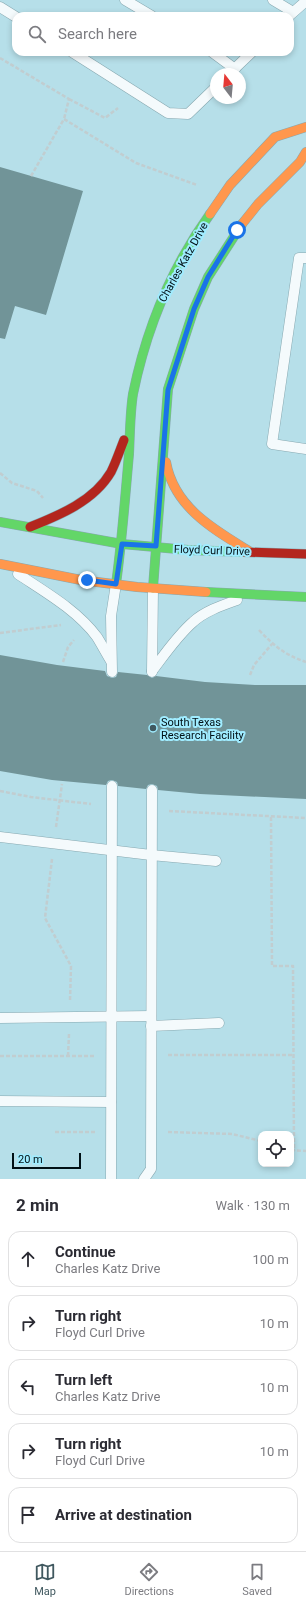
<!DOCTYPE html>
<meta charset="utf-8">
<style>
body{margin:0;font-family:Roboto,sans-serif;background:#f7f7f7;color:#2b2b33}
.controls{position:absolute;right:12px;bottom:12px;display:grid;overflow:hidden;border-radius:8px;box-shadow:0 2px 6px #0003}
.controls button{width:36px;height:36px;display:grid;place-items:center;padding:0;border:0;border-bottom:1px solid #e1e1e2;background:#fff;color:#2b2b33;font:20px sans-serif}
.compass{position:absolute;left:210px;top:68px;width:36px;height:36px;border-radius:50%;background:#fff;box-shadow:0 2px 6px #0003;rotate:344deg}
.scale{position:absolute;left:12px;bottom:10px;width:69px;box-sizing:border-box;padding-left:4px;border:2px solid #001015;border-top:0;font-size:11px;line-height:14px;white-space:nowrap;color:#001015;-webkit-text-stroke:3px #a0ecff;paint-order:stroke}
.stop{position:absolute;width:12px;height:12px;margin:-9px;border:3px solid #1a73e8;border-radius:50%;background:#fff}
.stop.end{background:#1a73e8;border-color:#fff;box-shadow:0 1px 4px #0008}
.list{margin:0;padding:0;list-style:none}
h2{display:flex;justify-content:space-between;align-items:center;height:52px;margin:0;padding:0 16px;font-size:17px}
h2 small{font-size:13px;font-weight:400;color:#7c7c81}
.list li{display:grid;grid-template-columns:26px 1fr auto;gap:12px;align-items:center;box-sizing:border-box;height:56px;margin:0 8px 8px;padding:0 8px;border:1px solid #e1e1e2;border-radius:12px}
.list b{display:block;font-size:15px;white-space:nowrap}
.list p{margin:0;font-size:13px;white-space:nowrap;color:#7c7c81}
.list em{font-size:13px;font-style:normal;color:#7c7c81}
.icon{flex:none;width:22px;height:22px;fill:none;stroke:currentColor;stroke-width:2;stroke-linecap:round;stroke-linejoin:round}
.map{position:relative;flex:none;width:306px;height:1179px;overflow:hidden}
.search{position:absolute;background:#fff;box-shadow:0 2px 6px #0003;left:12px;right:12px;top:12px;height:44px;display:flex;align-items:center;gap:10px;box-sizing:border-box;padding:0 14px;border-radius:12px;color:#7c7c81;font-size:15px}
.sheet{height:372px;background:#fff}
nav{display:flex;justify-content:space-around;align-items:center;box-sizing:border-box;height:56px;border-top:1px solid #e1e1e2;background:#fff;font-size:11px;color:#7c7c81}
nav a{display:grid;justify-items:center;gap:2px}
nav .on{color:#40585f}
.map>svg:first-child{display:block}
</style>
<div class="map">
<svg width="306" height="1179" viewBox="0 0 306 1179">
<rect width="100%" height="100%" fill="#b6dfe9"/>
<g fill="#719498">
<path d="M 0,167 L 83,191 L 46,315 L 15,306 L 5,339 L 0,338 Z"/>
<path d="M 0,655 L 57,665 L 105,671 L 107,676 L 112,678 L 116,677 L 118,672 L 147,675 L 152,678 L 156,676 L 205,682 L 255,685 L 306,685 L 306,799 L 200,794 L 158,790 L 157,786 L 152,784 L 148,785 L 146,789 L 118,786 L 117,782 L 112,780 L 108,781 L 106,785 L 52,780 L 0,771 Z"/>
</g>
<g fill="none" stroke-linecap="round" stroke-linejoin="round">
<defs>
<g id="lane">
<path d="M 125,0 L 152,16"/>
<path d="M 273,0 L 293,12"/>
<path d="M 0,7 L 16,17"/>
<path d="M 289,16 L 306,1"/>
<path d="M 72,52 L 168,113 L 188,114 L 216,87"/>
<path d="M 212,52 L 235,69"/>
<path d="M 229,74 L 252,52"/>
<path d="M 306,258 L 299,258 L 272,444 L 306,449"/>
<path d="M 18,574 C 45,592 77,610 97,637 C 102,645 106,653 111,661"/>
<path d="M 152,671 C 165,654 177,636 193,622 C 205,611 223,605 237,600"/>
<path d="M 112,672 L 111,616 L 116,584"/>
<path d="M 152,672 L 153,588"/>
<path d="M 0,837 L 151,855 L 216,861"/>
<path d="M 0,1018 L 151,1016"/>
<path d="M 151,1026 L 219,1023"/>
<path d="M 0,1101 L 111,1102"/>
<path d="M 111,1179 L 112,786"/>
<path d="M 144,1179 L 151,1169 L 152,790"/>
</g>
<g id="fast">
<path d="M 0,522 L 122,544 L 188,550 L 243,552"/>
<path d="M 116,584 C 122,541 125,498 129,454 C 130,434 130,413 133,394 C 146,330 172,267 210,214"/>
<path d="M 153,588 L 168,389 L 194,309 L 208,277 L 242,224"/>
<path d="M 206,592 L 306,597"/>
</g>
<g id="slow">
<path d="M 210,214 L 230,185 L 275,137 L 306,127"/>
<path d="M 242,224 L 258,204 L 300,162 L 306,152"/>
<path d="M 166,462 C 174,507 213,529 249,551"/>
<path d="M 0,564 L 81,580 L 137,587 L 206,592"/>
</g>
<g id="jam">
<path d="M 30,527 C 60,515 94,501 111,472 C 116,462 120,450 124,440"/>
<path d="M 243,552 L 306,554"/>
</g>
</defs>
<use href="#lane" stroke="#87a8b0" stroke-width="11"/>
<use href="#fast" stroke="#87a8b0" stroke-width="10"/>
<use href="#slow" stroke="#87a8b0" stroke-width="10"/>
<use href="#jam" stroke="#87a8b0" stroke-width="10"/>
<g stroke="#c1cdd0" stroke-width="2.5" stroke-dasharray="4 2" stroke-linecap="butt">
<path d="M 0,58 L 69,99 L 64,119"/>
<path d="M 69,99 L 105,118 L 118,108"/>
<path d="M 31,176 L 64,119 L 136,163 L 197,185"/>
<path d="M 0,473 L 12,483 L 37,491 L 43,498"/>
<path d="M 259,630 C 274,646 285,655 306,662"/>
<path d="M 0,633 L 61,625"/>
<path d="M 63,662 L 68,647 L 74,640"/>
<path d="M 250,675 L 254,665 L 272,644"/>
<path d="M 0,791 L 31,797 L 91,804"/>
<path d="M 169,811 L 306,818"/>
<path d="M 271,817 L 272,966 L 293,966 L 294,1151"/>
<path d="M 56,827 L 62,784"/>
<path d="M 52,859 L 45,918 L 71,966 L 70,1001"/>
<path d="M 168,1055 L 293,1055"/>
<path d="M 0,1056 L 95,1056"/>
<path d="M 68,1056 L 69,1034"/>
<path d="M 55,1132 L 95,1132"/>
<path d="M 168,1132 L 232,1134 L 261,1141"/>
<path d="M 291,1150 L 306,1151"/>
</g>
<use href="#lane" stroke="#f4fafc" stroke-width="10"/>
<use href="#fast" stroke="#63d668" stroke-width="9"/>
<use href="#slow" stroke="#ff974d" stroke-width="9"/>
<use href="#jam" stroke="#b3261e" stroke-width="9"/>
</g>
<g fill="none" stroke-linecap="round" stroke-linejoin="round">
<path stroke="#1a73e8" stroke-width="5" d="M 87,580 L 116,584 L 122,544 L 156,546 L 168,390 L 194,309 L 208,277 L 237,230"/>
</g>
<circle fill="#40585f" stroke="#a0ecff" stroke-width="1.5" cx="153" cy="728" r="4"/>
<g text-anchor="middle" stroke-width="4" stroke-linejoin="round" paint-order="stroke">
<g font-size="11" fill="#001015" stroke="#a0ecff">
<text transform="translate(183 262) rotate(-61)" y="4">Charles Katz Drive</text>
<text transform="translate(212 550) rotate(2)" y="4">Floyd Curl Drive</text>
</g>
<g font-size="11" fill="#001015" stroke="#a0ecff" text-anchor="start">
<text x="161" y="726">South Texas<tspan x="161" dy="13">Research Facility</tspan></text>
</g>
</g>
</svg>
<div class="controls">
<button><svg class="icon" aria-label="locate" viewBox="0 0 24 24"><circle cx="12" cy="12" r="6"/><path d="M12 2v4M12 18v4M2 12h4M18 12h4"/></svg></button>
</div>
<svg class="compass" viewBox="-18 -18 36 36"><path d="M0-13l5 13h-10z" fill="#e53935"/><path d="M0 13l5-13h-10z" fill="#7c7c81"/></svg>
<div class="scale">20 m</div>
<div class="stop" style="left:237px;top:230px"></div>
<div class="stop end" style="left:87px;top:580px"></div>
<div class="search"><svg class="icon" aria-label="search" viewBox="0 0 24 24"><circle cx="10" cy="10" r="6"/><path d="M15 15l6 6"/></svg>Search here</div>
</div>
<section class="sheet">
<h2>2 min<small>Walk · 130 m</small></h2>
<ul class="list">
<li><svg class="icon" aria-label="ahead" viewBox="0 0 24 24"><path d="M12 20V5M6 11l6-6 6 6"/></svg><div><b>Continue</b><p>Charles Katz Drive</p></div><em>100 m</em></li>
<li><svg class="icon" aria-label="right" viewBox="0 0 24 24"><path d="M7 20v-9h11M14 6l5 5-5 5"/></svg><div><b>Turn right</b><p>Floyd Curl Drive</p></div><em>10 m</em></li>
<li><svg class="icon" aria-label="left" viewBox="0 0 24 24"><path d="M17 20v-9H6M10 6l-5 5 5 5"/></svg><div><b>Turn left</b><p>Charles Katz Drive</p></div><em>10 m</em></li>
<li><svg class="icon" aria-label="right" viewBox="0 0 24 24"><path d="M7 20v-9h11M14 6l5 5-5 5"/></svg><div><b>Turn right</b><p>Floyd Curl Drive</p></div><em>10 m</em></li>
<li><svg class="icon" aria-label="arrive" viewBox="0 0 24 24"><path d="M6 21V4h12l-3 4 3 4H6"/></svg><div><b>Arrive at destination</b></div></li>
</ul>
</section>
<nav>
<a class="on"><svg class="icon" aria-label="map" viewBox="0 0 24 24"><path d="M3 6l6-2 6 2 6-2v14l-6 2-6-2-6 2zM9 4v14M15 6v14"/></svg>Map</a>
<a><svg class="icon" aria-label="directions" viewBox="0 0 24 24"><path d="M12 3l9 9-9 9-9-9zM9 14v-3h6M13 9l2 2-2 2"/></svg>Directions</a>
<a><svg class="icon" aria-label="saved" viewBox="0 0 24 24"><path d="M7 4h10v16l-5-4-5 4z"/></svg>Saved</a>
</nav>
